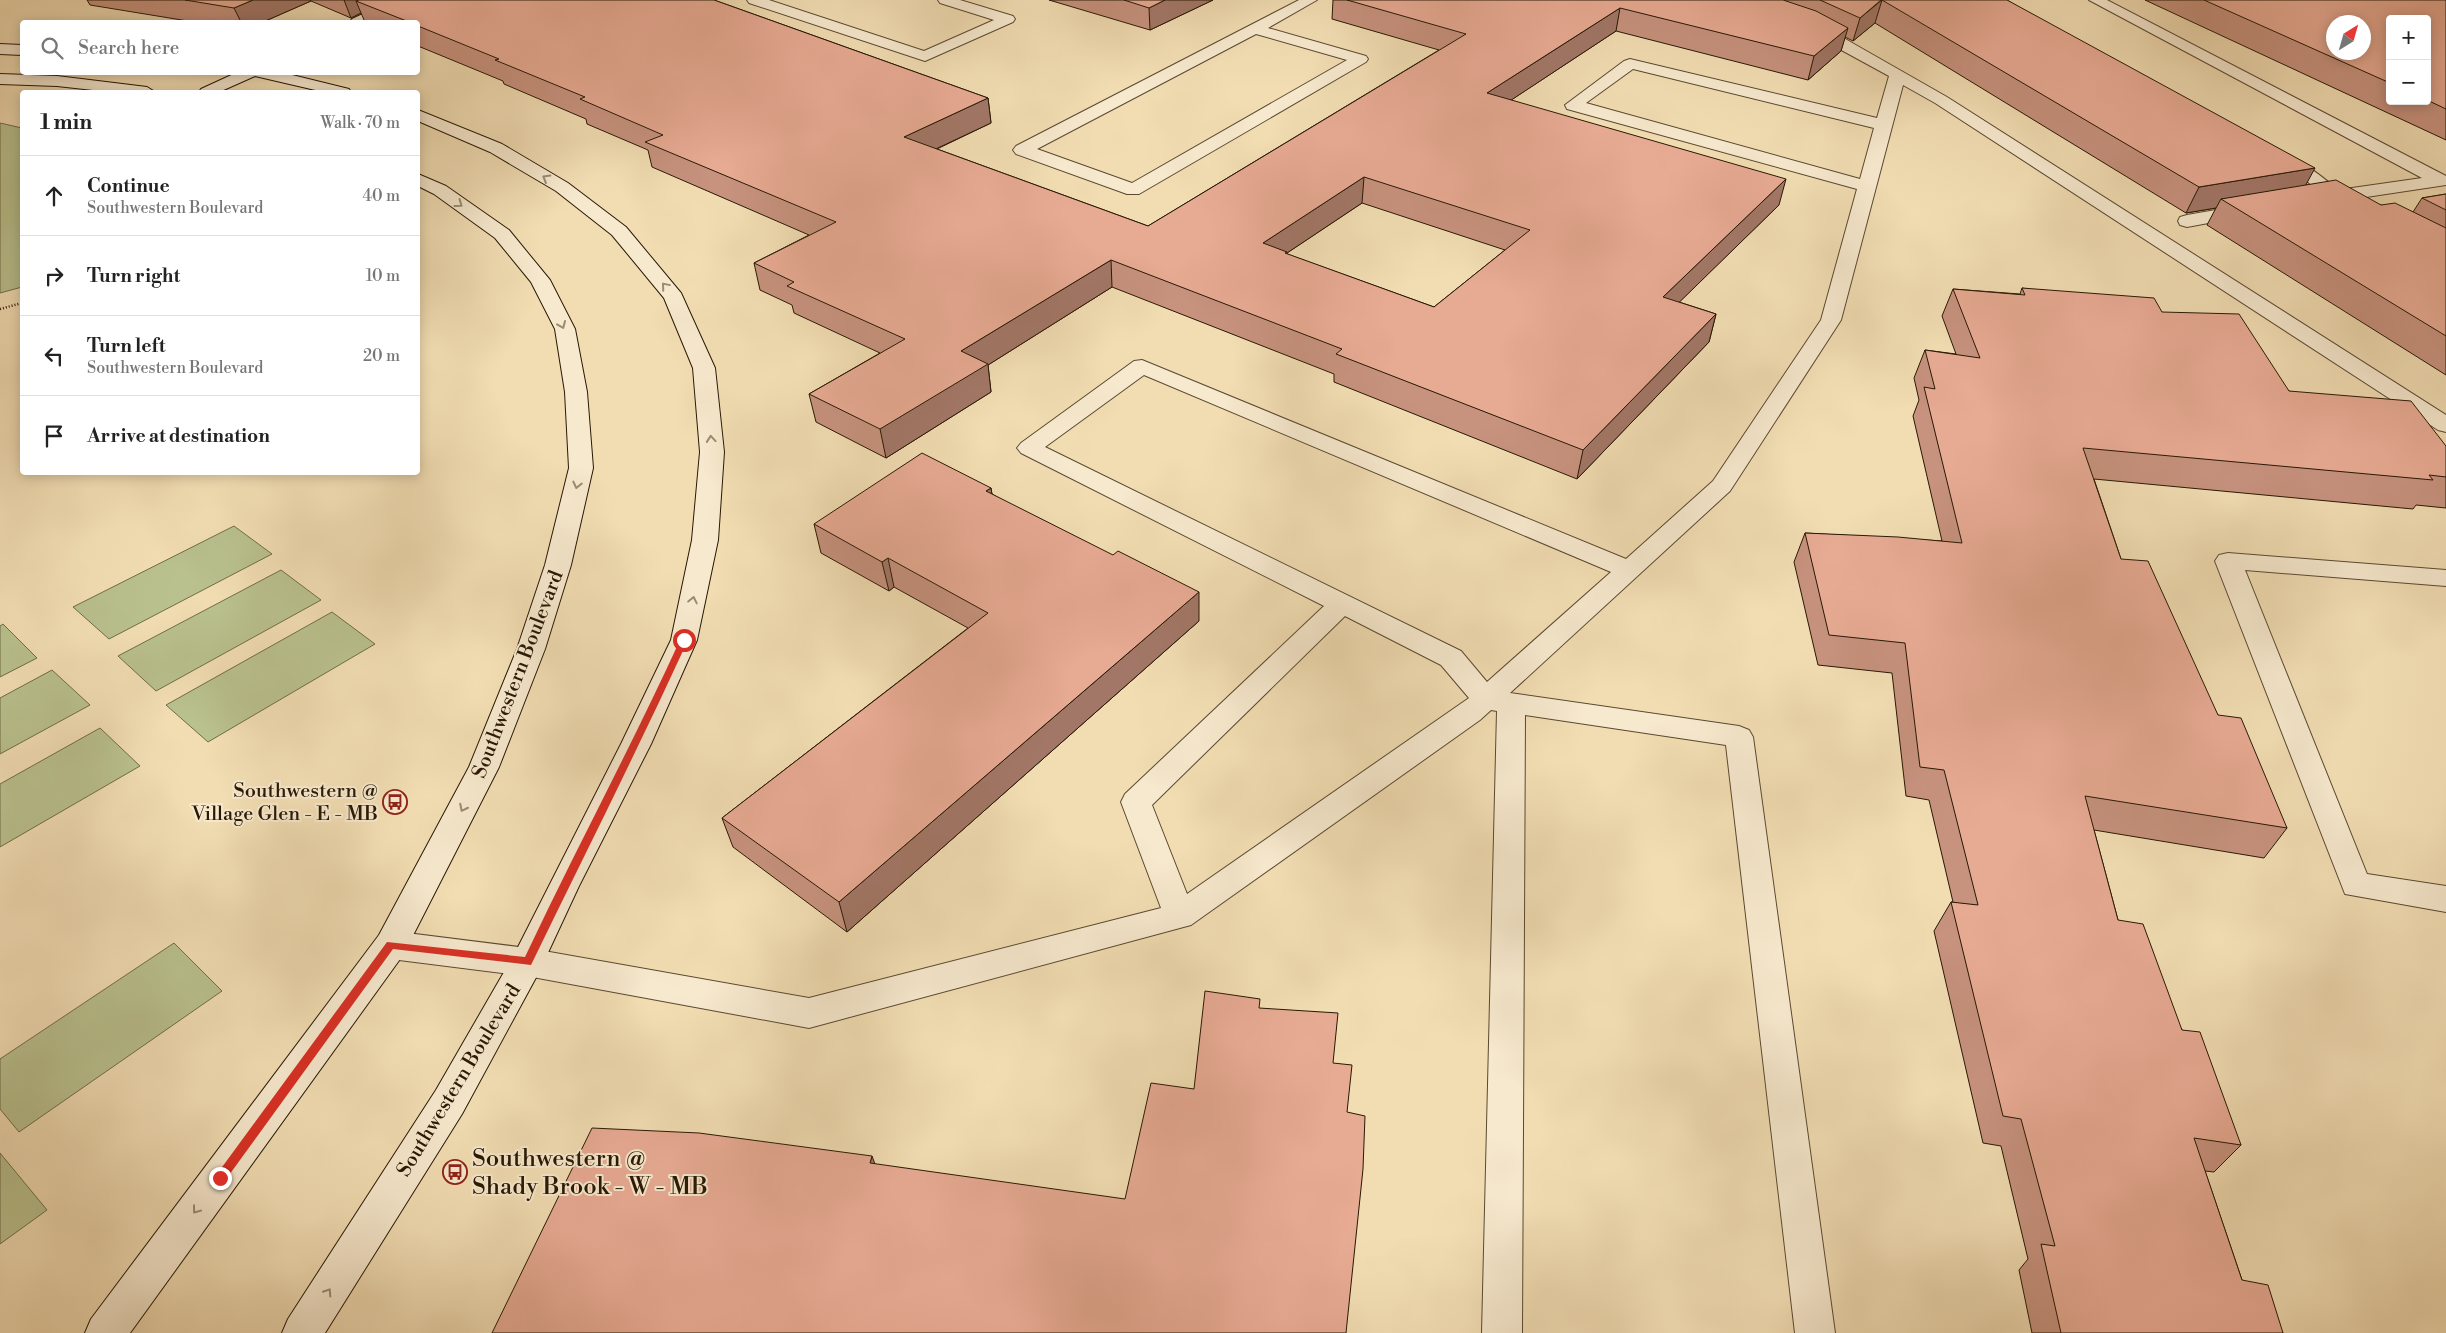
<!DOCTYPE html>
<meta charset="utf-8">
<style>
body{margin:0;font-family:"Libre Bodoni",serif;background:#f6f6f6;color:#222}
.controls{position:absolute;right:15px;top:15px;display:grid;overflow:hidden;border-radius:5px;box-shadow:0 2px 12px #0003}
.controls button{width:45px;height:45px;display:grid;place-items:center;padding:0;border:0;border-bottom:1px solid #e0e0e0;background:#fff;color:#222;font:25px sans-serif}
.compass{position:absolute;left:2326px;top:15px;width:45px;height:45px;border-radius:50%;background:#fff;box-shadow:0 2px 12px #0003;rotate:37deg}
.stop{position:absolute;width:15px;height:15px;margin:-11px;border:4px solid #d93025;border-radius:50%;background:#fff}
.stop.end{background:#d93025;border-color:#fff;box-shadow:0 1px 5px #0008}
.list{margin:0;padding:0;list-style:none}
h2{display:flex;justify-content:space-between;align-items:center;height:65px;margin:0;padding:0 20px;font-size:21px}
h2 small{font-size:16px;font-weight:400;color:#767676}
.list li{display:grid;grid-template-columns:32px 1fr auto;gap:15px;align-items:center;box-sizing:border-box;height:80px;padding:0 20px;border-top:1px solid #e0e0e0}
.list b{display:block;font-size:19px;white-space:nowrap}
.list p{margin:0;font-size:16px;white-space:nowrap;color:#767676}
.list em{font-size:16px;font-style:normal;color:#767676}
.icon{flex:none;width:28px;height:28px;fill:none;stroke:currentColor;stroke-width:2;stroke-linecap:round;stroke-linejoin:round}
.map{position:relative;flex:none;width:2446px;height:1333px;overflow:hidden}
.search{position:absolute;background:#fff;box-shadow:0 2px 12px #0003;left:20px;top:20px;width:400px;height:55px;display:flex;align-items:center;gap:12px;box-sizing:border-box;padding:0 18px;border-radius:5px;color:#767676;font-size:19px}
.panel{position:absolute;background:#fff;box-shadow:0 2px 12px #0003;left:20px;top:90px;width:400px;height:385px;border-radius:5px}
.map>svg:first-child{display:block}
</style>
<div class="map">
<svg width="2446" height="1333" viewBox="0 0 2446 1333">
<rect width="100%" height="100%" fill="#f2ddb3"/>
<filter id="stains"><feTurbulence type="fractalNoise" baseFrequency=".004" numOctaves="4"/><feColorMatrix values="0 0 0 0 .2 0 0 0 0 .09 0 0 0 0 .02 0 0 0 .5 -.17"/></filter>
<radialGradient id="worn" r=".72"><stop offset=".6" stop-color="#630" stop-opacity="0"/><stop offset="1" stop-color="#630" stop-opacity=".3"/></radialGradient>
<g fill="#b9c18e" stroke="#706c49">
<path d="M 0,123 L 22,128 L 22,287 L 0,293 Z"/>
<path d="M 234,526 L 272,554 L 109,639 L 73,607 Z"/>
<path d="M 281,570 L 321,600 L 156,691 L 118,656 Z"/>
<path d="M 332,612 L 375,644 L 208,742 L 166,705 Z"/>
<path d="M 3,624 L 37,658 L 0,677 L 0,626 Z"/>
<path d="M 52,670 L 90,705 L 0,754 L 0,698 Z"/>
<path d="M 100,728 L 140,766 L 0,847 L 0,784 Z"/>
<path d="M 174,943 L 222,991 L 19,1132 L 0,1109 L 0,1059 Z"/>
<path d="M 0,1153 L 47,1210 L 0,1244 Z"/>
</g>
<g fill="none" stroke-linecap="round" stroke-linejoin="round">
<defs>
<g id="lane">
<path d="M 747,0 L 769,0 L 924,51 L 994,20 L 940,3 L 938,0 L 960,0 L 1013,16 L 1015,19 L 1013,22 L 925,61 L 749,3 Z"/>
<path d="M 1299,0 L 1317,0 L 1268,28 L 1366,56 L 1368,59 L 1366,62 L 1139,194 L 1127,194 L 1016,154 L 1013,150 L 1016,146 ZM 1256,34 L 1347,60 L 1132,183 L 1037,149 Z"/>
<path d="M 2089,0 L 2107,0 L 2446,176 L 2446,185 L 2353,199 L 2355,202 L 2353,206 L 2346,208 L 2332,202 L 2316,202 L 2313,198 L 2320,193 L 2308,182 L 2271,162 L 2268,158 L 2271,154 C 2290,150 2324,178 2338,190 L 2422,178 Z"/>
<path d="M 1809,23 L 1833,32 L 1947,97 L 2446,415 L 2446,432 L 2438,430 L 1935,103 L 1903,85 L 1841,320 L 1730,491 L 1510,693 L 1739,726 L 1749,730 L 1753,737 L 1835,1333 L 1795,1333 L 1726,745 L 1525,715 L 1522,1333 L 1482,1333 L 1497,711 L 1491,710 L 1480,720 L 1191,925 L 809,1028 L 527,976 L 391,959 L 379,955 L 375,945 L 379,935 L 391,931 L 527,948 L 809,998 L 1161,908 L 1121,802 L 1125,794 L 1324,606 L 1021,453 L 1017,448 L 1021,443 L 1134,361 L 1142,360 L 1626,559 L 1713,481 L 1821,320 L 1857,189 L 1567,109 L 1565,105 L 1624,61 L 1630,59 L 1877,118 L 1889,76 L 1801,28 ZM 1633,69 L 1874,128 L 1860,179 L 1586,103 ZM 1144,375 L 1611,572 L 1487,682 L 1461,651 L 1045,447 ZM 1345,616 L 1441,665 L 1469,698 L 1187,894 L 1152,805 Z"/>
<path d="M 2250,204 L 2257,206 L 2259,210 L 2257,214 L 2187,227 L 2180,225 L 2178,221 L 2180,217 L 2187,215 Z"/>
<path d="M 2228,553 L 2446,570 L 2446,586 L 2245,570 L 2367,874 L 2446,886 L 2446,912 L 2345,894 L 2215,561 L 2219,555 Z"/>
</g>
<g id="secondary">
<path d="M 393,0 L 412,0 L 410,3 L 368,22 L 350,22 L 352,19 Z"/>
<path d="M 0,44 L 22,45 L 22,55 L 0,54 Z"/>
<path d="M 238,72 L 280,72 L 349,89 L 351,92 L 324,92 L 255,76 L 219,92 L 199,92 L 201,89 Z"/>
<path d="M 0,74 L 57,76 L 147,87 L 155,92 L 111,92 L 57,86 L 0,84 Z"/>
<path d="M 418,110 L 502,144 L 568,183 L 626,227 L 681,293 L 715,368 L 724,452 L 718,540 L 697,640 L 651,744 L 579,886 L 539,972 L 462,1114 L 325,1333 L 282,1333 L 288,1319 L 436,1090 L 515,953 L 621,744 L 671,640 L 692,540 L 700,452 L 693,368 L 664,298 L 612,235 L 556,191 L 490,152 L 418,121 Z"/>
<path d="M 418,174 L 446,186 L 509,230 L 550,280 L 575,329 L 587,392 L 593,468 L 571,565 L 545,649 L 499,767 L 403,955 L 130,1333 L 85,1333 L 91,1319 L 379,935 L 469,767 L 517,649 L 545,565 L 569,468 L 565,392 L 555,329 L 531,282 L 495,238 L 434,194 L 418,186 Z"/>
</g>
</defs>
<use href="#lane" stroke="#5a4930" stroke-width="2"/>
<use href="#secondary" stroke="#281804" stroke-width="2"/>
<path stroke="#281804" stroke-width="2.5" stroke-dasharray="1 2" stroke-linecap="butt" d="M 0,309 L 22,303"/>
<use href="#lane" fill="#f7e9ce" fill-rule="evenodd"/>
<use href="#secondary" fill="#f7e9ce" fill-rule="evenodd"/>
</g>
<g fill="#c7927e" stroke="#281804" fill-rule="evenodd">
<path d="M 87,0 L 714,0 L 988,98 L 991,123 L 937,149 L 1148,226 L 1439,50 L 1332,19 L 1333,0 L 2007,0 L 2307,185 L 2381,205 L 2413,212 L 2422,198 L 2446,194 L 2446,375 L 2207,225 L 2216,208 L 2186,213 L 1875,23 L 1853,41 L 1845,37 L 1841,51 L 1808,80 L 1616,31 L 1511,100 L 1779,205 L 1679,302 L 1716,314 L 1709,342 L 1577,479 L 1334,382 L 1334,374 L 1112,287 L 988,365 L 991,392 L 886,458 L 816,422 L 809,394 L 880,353 L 794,313 L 792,305 L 760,290 L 754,263 L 809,235 L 652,167 L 648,150 L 587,124 L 586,119 L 504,84 L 503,81 L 418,46 L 418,22 L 365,22 L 361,13 L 351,18 L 311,1 L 263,22 L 194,22 L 90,5 ZM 1362,203 L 1505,250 L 1434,307 L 1287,254 L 1287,253 Z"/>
<path d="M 1049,0 L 1213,0 L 1150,30 Z"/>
<path d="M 2145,0 L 2446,0 L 2446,140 ZM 2390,19 L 2427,19 L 2427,101 L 2390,101 Z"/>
<path d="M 2022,288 L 2162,312 L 2289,391 L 2446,446 L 2446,508 L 2416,505 L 2413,509 L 2094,479 L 2121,559 L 2218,715 L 2287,828 L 2264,858 L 2094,830 L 2118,920 L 2182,1030 L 2241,1145 L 2214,1172 L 2205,1171 L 2242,1280 L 2283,1333 L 2032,1333 L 2019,1270 L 2028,1259 L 2001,1146 L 1983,1143 L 1934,931 L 1951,902 L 1953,902 L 1929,800 L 1906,796 L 1892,673 L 1818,665 L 1794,562 L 1805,533 L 1942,541 L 1913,416 L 1919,400 L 1914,378 L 1925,350 L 1956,354 L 1942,316 L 1953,289 L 2020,294 Z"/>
<path d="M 991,488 L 992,494 L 1199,621 L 847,932 L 733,847 L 722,818 L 968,628 L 894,587 L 889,591 L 821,553 L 814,524 Z"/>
</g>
<g fill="#a27767" stroke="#281804">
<path d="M 253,0 L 310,0 L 311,1 L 263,22 L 241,22 L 234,8 Z"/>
<path d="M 344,0 L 389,0 L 356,1 L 361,13 L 351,18 Z"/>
<path d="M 1165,0 L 1213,0 L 1150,30 L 1149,8 Z"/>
<path d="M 1882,0 L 1875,23 L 1853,41 L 1860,18 Z"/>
<path d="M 1620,8 L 1616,31 L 1484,118 L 1487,93 Z"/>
<path d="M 1848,28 L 1841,51 L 1808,80 L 1814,56 Z"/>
<path d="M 988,98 L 991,123 L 908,162 L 904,137 Z"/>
<path d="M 2315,168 L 2301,194 L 2221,199 L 2216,208 L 2186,213 L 2199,187 Z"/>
<path d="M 1364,177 L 1362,203 L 1287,253 L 1287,279 L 1263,243 Z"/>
<path d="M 1786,179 L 1779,205 L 1657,324 L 1663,297 Z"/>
<path d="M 1111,260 L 1112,287 L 988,365 L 991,392 L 886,458 L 880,429 L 961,351 Z"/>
<path d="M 1716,314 L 1709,342 L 1577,479 L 1583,450 Z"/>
<path d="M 991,488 L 995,517 L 986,491 Z"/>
<path d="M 888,558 L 894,587 L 889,591 L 882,562 Z"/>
<path d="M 1199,592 L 1199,621 L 847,932 L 839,902 Z"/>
<path d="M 872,1156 L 882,1183 L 870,1163 Z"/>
</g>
<g fill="#e7aa93" stroke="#281804" fill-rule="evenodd">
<path d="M 185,0 L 253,0 L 234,8 Z"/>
<path d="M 359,0 L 714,0 L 988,98 L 904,137 L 1148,226 L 1466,34 L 1347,0 L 1783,0 L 1816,11 L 1848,28 L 1814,56 L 1620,8 L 1487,93 L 1786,179 L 1663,297 L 1716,314 L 1583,450 L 1336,354 L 1342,349 L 1111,260 L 961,351 L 988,364 L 880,429 L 809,394 L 905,339 L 787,286 L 794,282 L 754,263 L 836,222 L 645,142 L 663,135 L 580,99 L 585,97 L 495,60 L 499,59 L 418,26 L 418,22 L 409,22 L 356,1 ZM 1364,177 L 1530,230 L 1434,307 L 1285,253 L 1287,252 L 1263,243 Z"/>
<path d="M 1124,0 L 1165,0 L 1149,8 Z"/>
<path d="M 1820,0 L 1881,0 L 1860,18 Z"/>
<path d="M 1882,0 L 2007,0 L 2315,168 L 2199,187 Z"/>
<path d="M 2204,0 L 2446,0 L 2446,109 L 2427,100 L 2427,19 L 2390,19 L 2390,83 ZM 2334,22 L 2364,22 L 2364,52 L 2334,52 Z"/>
<path d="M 2336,180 L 2381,205 L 2395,203 L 2446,228 L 2446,336 L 2221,199 Z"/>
<path d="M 2446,194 L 2446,210 L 2422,198 Z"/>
<path d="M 2022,288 L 2154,298 L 2162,312 L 2239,314 L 2289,391 L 2411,401 L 2446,446 L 2446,477 L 2429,475 L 2433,480 L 2083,448 L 2121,559 L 2148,561 L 2218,715 L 2241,718 L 2287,828 L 2085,796 L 2118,920 L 2143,924 L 2182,1030 L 2200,1032 L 2241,1145 L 2194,1138 L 2242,1280 L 2268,1285 L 2283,1333 L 2061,1333 L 2041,1244 L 2055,1246 L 2021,1119 L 2003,1116 L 1951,902 L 1978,905 L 1944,770 L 1920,767 L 1905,643 L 1829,635 L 1805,533 L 1898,537 L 1962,543 L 1924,387 L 1935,389 L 1925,350 L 1980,358 L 1953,289 L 2025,295 Z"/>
<path d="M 922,453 L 991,488 L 986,491 L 1113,555 L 1118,551 L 1199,592 L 839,902 L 722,818 L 988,613 L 888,558 L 882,562 L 814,524 Z"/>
<path d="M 1205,991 L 1260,999 L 1259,1008 L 1338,1013 L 1333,1063 L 1352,1065 L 1347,1112 L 1365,1116 L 1363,1169 L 1346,1333 L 492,1333 L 592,1128 L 699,1133 L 872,1156 L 870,1163 L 1125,1199 L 1151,1083 L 1194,1089 Z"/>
</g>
<defs><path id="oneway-chevron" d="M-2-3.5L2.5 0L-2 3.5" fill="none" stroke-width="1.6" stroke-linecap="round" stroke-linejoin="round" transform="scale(1.25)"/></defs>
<g stroke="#9a8b73">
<use href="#oneway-chevron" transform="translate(546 178) rotate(-149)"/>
<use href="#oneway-chevron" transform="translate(459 204) rotate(36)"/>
<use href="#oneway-chevron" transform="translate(665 286) rotate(-130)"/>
<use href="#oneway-chevron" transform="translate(562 325) rotate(67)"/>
<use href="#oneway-chevron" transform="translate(711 439) rotate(-95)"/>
<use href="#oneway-chevron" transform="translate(577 485) rotate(103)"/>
<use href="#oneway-chevron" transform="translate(693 600) rotate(-78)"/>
<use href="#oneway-chevron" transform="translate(463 808) rotate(117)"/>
<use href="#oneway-chevron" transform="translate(196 1210) rotate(127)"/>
<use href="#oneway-chevron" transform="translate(328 1292) rotate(-57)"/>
</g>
<path fill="#d93025" d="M 684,637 L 688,640 C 638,749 584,856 531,965 L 393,949 L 224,1182 L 217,1182 L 217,1174 L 387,942 L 525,957 C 575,851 631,747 680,640 Z"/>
<defs>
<symbol id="bus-ring" viewBox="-11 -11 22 22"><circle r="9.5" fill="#f7e9ce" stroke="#8f2418" stroke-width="1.5"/><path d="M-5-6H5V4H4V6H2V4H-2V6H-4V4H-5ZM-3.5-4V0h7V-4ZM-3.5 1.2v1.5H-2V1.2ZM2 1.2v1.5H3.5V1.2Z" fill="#8f2418"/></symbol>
</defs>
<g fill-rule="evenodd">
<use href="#bus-ring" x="381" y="788" width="28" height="28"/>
<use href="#bus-ring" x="441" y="1158" width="28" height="28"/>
</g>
<g text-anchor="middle" stroke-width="4" stroke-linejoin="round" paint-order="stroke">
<g font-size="20" fill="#281804" stroke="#f7e9ce">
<text transform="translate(517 674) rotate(-69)" y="7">Southwestern Boulevard</text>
<text transform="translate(458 1080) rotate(-59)" y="7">Southwestern Boulevard</text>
</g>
<g font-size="20" fill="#281804" stroke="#f7e9ce" text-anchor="end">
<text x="378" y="797">Southwestern @<tspan x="378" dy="23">Village Glen - E - MB</tspan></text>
</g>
<g font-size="24" fill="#281804" stroke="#f7e9ce" text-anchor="start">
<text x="472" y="1166">Southwestern @<tspan x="472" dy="28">Shady Brook - W - MB</tspan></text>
</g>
</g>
<rect width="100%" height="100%" filter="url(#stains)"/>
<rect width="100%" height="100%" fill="url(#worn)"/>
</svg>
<div class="controls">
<button>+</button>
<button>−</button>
</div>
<svg class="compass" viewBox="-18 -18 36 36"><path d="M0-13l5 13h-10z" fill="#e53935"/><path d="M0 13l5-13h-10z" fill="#767676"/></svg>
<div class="stop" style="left:684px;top:640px"></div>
<div class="stop end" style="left:220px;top:1178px"></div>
<div class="search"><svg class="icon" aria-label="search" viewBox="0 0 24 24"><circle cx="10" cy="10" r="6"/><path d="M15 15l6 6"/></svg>Search here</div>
<section class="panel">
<h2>1 min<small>Walk · 70 m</small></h2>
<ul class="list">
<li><svg class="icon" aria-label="ahead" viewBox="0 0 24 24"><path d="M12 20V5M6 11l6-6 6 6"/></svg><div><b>Continue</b><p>Southwestern Boulevard</p></div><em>40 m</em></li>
<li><svg class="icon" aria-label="right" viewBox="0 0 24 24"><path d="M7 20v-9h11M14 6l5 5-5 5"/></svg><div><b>Turn right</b></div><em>10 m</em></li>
<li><svg class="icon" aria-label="left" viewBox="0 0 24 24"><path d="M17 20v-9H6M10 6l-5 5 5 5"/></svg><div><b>Turn left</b><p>Southwestern Boulevard</p></div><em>20 m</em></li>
<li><svg class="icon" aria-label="arrive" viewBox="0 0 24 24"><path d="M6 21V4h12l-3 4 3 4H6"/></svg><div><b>Arrive at destination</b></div></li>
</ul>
</section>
</div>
